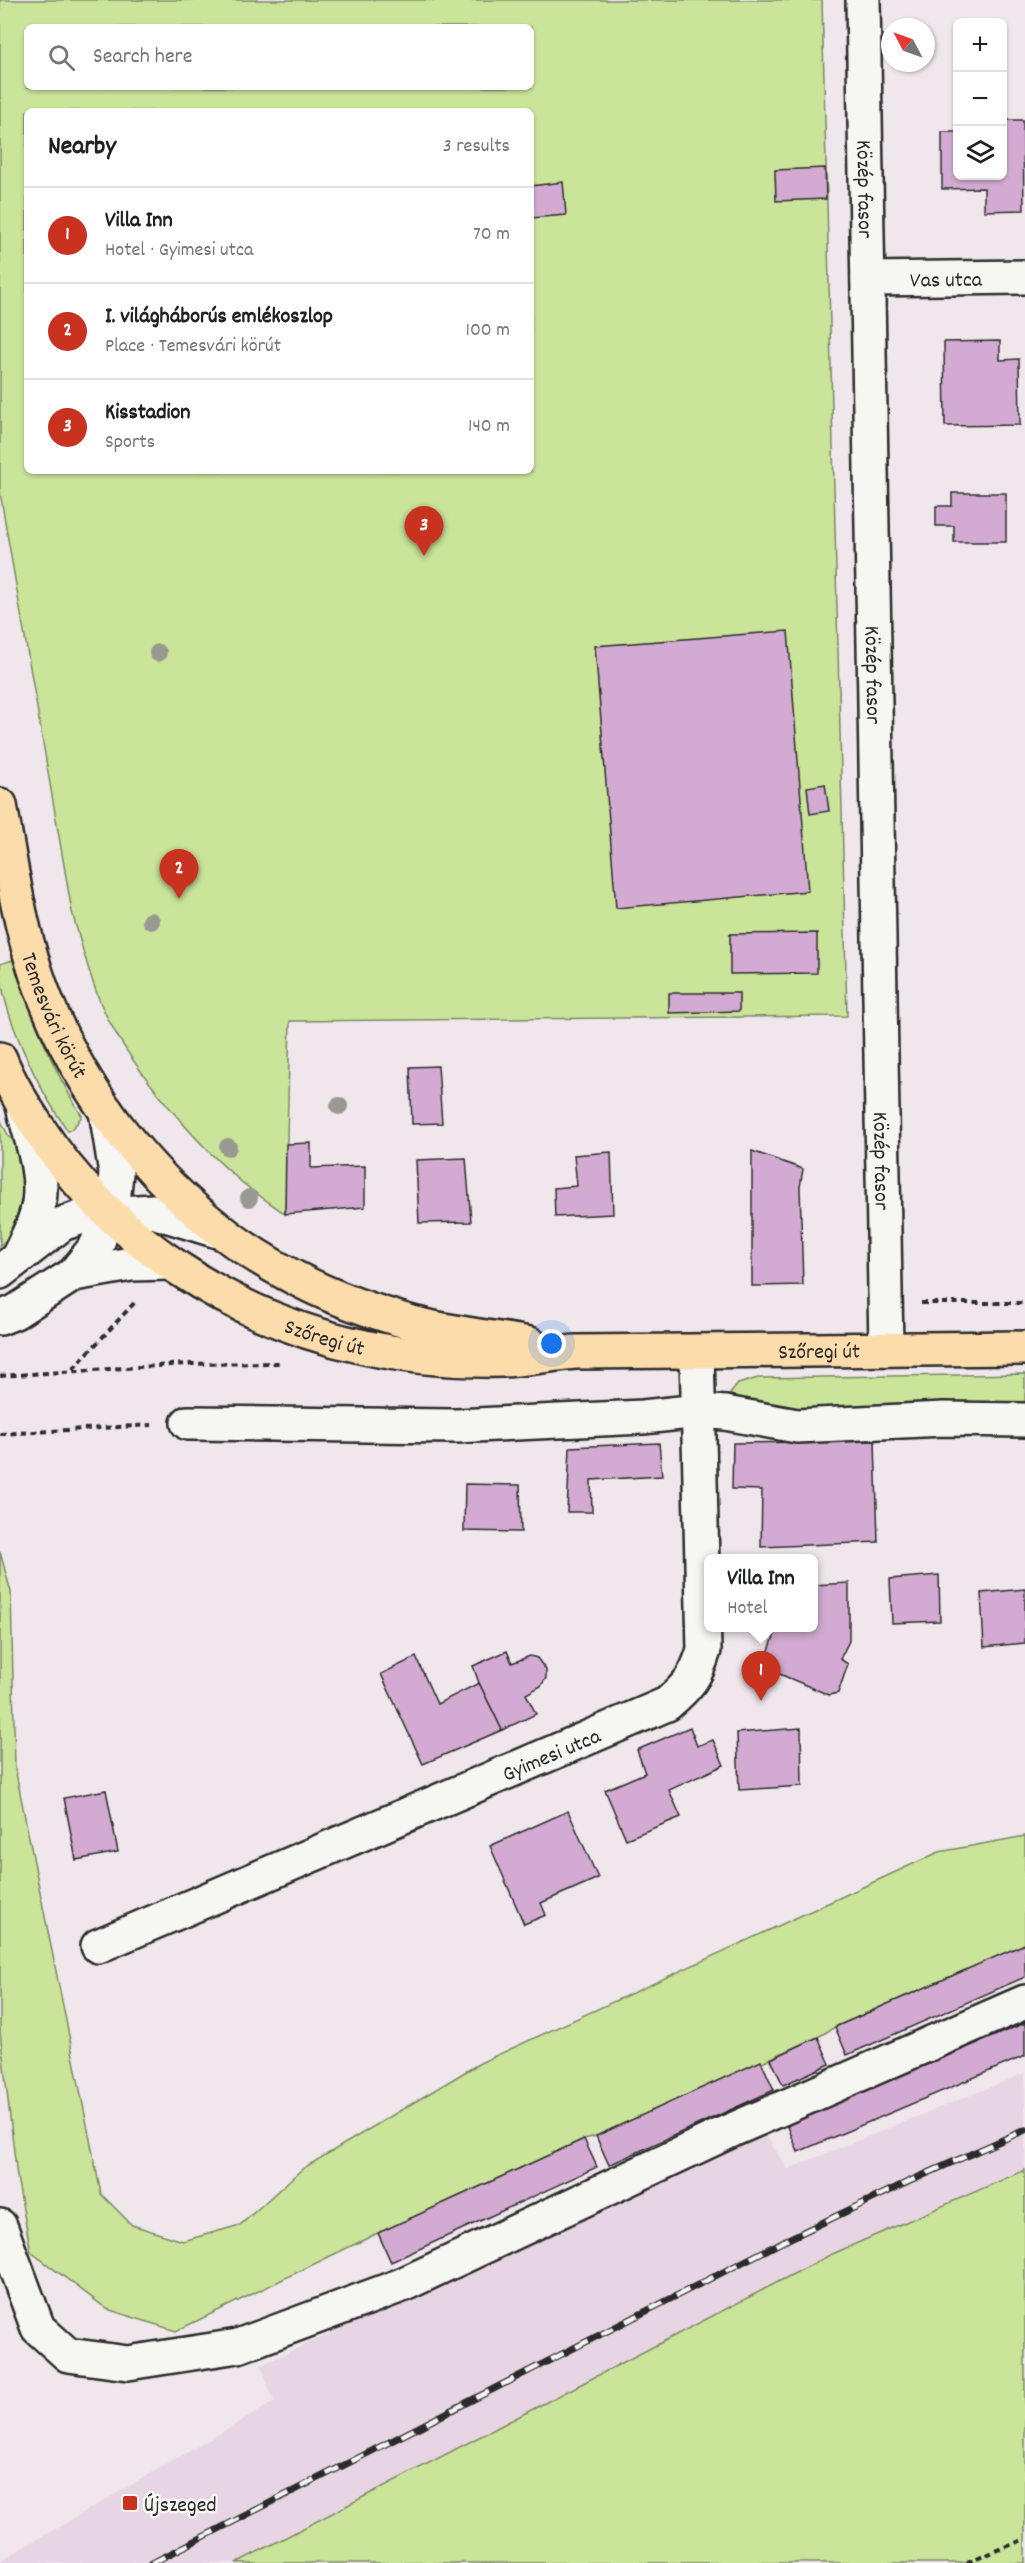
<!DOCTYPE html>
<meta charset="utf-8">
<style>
body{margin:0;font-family:Dekko,sans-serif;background:#f2f2f2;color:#202124}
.controls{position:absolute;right:18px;top:18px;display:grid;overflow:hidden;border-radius:9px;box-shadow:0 2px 4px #0004}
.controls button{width:54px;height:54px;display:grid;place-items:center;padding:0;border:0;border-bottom:2px solid #e0e0e0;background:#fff;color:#202124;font:30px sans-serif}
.compass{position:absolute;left:881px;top:18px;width:54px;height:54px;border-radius:50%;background:#fff;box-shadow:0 2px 4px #0004;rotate:311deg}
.you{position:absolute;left:552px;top:1344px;width:21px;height:21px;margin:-15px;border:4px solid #fff;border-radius:50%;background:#1a73e8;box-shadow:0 0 0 9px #1a73e833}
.badge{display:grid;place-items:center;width:39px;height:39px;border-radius:50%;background:#c8321e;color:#fff;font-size:20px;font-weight:700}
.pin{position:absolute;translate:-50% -50px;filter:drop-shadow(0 2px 3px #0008)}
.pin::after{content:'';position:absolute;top:32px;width:21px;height:18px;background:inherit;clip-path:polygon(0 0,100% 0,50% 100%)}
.popup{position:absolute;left:704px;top:1554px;width:114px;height:78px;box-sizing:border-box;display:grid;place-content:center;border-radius:9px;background:#fff;filter:drop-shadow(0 2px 4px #0005);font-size:20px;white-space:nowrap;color:#757577}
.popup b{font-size:22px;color:#202124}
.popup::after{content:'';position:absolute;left:50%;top:100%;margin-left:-12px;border:12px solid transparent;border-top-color:#fff}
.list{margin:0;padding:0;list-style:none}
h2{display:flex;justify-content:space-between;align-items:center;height:78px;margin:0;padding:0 24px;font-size:26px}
h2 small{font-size:20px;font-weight:400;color:#757577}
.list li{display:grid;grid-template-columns:39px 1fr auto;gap:18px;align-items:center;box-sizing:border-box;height:96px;padding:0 24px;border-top:2px solid #e0e0e0}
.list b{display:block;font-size:22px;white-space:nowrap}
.list p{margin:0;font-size:20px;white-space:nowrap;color:#757577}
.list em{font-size:20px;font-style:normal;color:#757577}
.icon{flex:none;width:33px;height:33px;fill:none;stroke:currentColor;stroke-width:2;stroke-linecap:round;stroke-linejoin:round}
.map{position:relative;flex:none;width:1025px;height:2563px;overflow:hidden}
.search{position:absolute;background:#fff;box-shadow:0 2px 4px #0004;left:24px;top:24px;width:510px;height:66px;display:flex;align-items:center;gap:15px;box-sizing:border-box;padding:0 21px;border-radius:9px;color:#757577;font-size:22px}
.panel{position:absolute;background:#fff;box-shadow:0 2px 4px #0004;left:24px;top:108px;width:510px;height:366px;border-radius:9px}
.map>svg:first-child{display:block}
</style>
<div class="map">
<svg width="1025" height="2563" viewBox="0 0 1025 2563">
<rect width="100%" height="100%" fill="#efe7ec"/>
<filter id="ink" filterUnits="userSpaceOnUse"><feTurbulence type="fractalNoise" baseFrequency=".0167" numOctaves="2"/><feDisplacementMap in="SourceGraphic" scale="12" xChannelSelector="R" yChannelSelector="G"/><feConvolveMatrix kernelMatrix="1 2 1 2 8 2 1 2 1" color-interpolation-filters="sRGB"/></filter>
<g filter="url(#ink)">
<path fill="#e7d5e4" d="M 1025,2073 L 1025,2170 L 830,2255 L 236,2563 L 0,2563 L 0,2561 L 274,2402 L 261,2365 L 765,2134 L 788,2169 Z"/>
<g fill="#cae49a" stroke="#7a8862" stroke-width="1.5" fill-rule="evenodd">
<path d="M 0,0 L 822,0 L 847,1016 L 290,1021 L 285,1214 C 269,1202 251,1191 237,1178 C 192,1139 124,1059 101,1004 C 89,975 81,943 72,912 L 0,492 ZM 27,27 L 531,27 L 531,87 L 27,87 ZM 27,111 L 531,111 L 531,471 L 27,471 Z"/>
<path d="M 13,960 C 31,1014 52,1069 82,1116 L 74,1127 L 68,1131 C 40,1092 0,1012 0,964 Z"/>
<path d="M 0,1119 L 8,1135 L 21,1150 L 29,1186 L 17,1228 L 0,1246 Z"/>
<path d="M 1025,1374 L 1025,1410 L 776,1412 L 738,1401 L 730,1394 L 738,1384 L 758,1378 Z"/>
<path d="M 0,1552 L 11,1592 L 15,1768 L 101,2194 L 132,2225 L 183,2241 L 240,2225 L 302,2169 L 480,2063 L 939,1852 L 1025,1836 L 1025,1944 L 835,2027 L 818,2037 L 596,2136 L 584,2139 L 378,2233 L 176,2331 L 107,2309 L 31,2252 L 17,2177 L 0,2032 Z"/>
<path d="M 1025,2170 L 1025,2563 L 236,2563 L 830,2255 Z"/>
</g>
<g fill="#d3abd2" stroke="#2b2b2b" stroke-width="1.5">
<path d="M 1002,120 L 1023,120 L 1024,210 L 984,211 L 984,188 L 942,189 L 942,132 L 958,132 L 958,176 L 1002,176 Z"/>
<path d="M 825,168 L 826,199 L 776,201 L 775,170 Z"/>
<path d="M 563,182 L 566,215 L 531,218 L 531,186 Z"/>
<path d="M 1000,341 L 1000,360 L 1019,359 L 1020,425 L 945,426 L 944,342 Z"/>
<path d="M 952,493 L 1006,493 L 1006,542 L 954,542 L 954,526 L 936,526 L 936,506 L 952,506 Z"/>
<path d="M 788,631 L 808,891 L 616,908 L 595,646 Z"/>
<path d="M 825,784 L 829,811 L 810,814 L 807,787 Z"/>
<path d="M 817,933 L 817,973 L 730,974 L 730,934 Z"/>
<path d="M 669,993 L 739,993 L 739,1011 L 669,1013 Z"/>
<path d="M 438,1066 L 442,1123 L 412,1124 L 410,1067 Z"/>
<path d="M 311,1143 L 311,1168 L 365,1166 L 365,1207 L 285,1214 L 286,1144 Z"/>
<path d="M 752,1151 L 803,1169 L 800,1187 L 803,1285 L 752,1286 Z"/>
<path d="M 611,1152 L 613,1214 L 555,1217 L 554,1188 L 577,1186 L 574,1155 Z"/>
<path d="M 466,1158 L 471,1222 L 419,1223 L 416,1160 Z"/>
<path d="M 875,1441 L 878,1542 L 761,1547 L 762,1490 L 732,1489 L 733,1443 Z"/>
<path d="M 659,1443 L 662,1476 L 591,1480 L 592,1512 L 567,1512 L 570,1447 Z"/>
<path d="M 465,1484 L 520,1485 L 521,1532 L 464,1531 Z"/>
<path d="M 939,1575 L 940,1621 L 892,1623 L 890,1579 Z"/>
<path d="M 849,1583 L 849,1641 L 840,1659 L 848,1664 L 838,1693 L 829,1695 L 763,1667 L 777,1628 L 813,1628 L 813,1585 Z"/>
<path d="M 1025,1589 L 1025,1643 L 984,1647 L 981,1593 Z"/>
<path d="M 507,1651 L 512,1663 L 530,1656 L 537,1658 L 546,1670 L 546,1678 L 541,1686 L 526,1694 L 536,1714 L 502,1730 L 479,1683 L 473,1666 Z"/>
<path d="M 416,1657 L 437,1704 L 479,1683 L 502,1730 L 423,1764 L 381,1674 Z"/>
<path d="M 690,1727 L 697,1746 L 713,1740 L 724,1765 L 669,1790 L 681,1817 L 626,1839 L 605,1790 L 645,1773 L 637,1750 Z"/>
<path d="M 801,1728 L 802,1786 L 739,1790 L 737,1733 Z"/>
<path d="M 106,1790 L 118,1852 L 76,1860 L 64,1798 Z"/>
<path d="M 568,1811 L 598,1878 L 541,1903 L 546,1915 L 524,1924 L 490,1846 Z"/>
<path d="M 1025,1944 L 1025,1977 L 847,2055 L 835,2027 Z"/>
<path d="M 1025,2023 L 1025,2056 L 798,2152 L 787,2124 Z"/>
<path d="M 818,2037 L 830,2064 L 783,2085 L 771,2059 Z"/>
<path d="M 761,2061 L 774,2090 L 609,2165 L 596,2136 Z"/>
<path d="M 584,2139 L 597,2167 L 391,2262 L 378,2233 Z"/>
</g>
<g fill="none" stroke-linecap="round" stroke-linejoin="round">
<defs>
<g id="minor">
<path id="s1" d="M 863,0 L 886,1349"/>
<path id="s2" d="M 868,279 L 1025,277"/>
<path d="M 19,1255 C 27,1238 36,1222 39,1203 C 44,1172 30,1136 23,1106"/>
<path d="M 0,1272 L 62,1224 L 88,1215 L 153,1211 L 224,1233"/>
<path d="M 74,1274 L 131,1264 L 169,1263"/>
<path d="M 0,1318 L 15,1312 L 74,1274 L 97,1245 L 114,1193 L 116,1173 L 106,1111"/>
<path d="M 188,1423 L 456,1426 L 643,1417 L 699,1411 L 725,1413 L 797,1426 L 944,1419 L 1025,1420"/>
<path id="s3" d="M 98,1946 L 667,1704 C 688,1686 696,1677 704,1650 L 697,1352"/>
<path d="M 0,2226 L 38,2328 L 68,2355 L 128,2363 L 238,2346 L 402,2285 L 732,2130 L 1025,2002"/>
</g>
<g id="major">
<path id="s4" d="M 0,805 C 10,861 18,918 36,973 C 81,1108 183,1225 311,1286 C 340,1300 378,1313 409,1322 C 447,1333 491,1337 530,1344"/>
<path id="s5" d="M 0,1059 C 9,1082 23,1105 37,1126 C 109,1239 233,1319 364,1347 C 409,1357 457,1361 504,1360 C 528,1359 552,1354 576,1352 L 1025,1348"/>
</g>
</defs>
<use href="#minor" stroke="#2b2b2b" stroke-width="38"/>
<use href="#major" stroke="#2b2b2b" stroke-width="38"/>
<g stroke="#2b2b2b" stroke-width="4" stroke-dasharray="6 4.5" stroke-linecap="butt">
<path d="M 921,1303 L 1025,1303"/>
<path d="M 73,1369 L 137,1300"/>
<path d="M 0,1376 L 187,1364 L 283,1363"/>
<path d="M 0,1434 L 152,1425"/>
<path d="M 967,2563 L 1025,2539"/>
</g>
<use href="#minor" stroke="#f6f6f2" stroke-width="33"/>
<use href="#major" stroke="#fddcac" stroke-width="33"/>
<defs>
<path id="rail" d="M 152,2563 L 784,2241 L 910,2181 L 1025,2130"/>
</defs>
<use href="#rail" stroke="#2b2b2b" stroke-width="7"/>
<use href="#rail" stroke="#f6f6f2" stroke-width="4.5" stroke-dasharray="14" stroke-linecap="butt"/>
</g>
<g fill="#999991">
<circle cx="158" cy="653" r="9"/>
<circle cx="151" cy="921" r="9"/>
<circle cx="339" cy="1106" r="9"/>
<circle cx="228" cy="1147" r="9"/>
<circle cx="249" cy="1198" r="9"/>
</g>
</g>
<rect fill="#c8321e" stroke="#f6f6f2" stroke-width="2" x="122" y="2495" width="16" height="16" rx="3"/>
<g text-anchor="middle" stroke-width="5" stroke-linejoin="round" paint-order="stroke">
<g font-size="22" fill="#2b2b2b" stroke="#f6f6f2">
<text dy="8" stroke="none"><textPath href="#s1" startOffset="189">Közép fasor</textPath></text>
<text dy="8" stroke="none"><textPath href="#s2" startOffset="78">Vas utca</textPath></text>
<text dy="8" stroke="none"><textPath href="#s1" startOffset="675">Közép fasor</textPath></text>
<text dy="8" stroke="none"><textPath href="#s4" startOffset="218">Temesvári körút</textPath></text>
<text dy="8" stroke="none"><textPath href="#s1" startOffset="1161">Közép fasor</textPath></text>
<text dy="8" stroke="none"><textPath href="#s5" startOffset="441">Szőregi út</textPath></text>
<text dy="8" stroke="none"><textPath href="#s5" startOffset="938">Szőregi út</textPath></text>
<text dy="8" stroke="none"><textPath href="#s3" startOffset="492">Gyimesi utca</textPath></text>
</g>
<g font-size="22" fill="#2b2b2b" stroke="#f6f6f2" text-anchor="start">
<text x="144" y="2511">Újszeged</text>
</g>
</g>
</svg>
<div class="controls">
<button>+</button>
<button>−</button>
<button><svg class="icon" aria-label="layers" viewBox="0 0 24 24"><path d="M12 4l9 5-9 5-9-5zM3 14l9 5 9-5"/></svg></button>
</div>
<svg class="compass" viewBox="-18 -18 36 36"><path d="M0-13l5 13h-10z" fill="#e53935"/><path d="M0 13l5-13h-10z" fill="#757577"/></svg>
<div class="you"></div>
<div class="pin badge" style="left:761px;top:1701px">1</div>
<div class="popup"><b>Villa Inn</b>Hotel</div>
<div class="pin badge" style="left:179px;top:899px">2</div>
<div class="pin badge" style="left:424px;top:556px">3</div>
<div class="search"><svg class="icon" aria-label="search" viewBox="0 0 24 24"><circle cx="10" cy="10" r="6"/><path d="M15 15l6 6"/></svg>Search here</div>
<section class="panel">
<h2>Nearby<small>3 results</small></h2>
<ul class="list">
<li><span class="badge">1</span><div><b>Villa Inn</b><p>Hotel · Gyimesi utca</p></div><em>70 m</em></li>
<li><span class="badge">2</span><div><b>I. világháborús emlékoszlop</b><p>Place · Temesvári körút</p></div><em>100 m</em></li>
<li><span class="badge">3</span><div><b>Kisstadion</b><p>Sports</p></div><em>140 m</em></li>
</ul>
</section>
</div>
